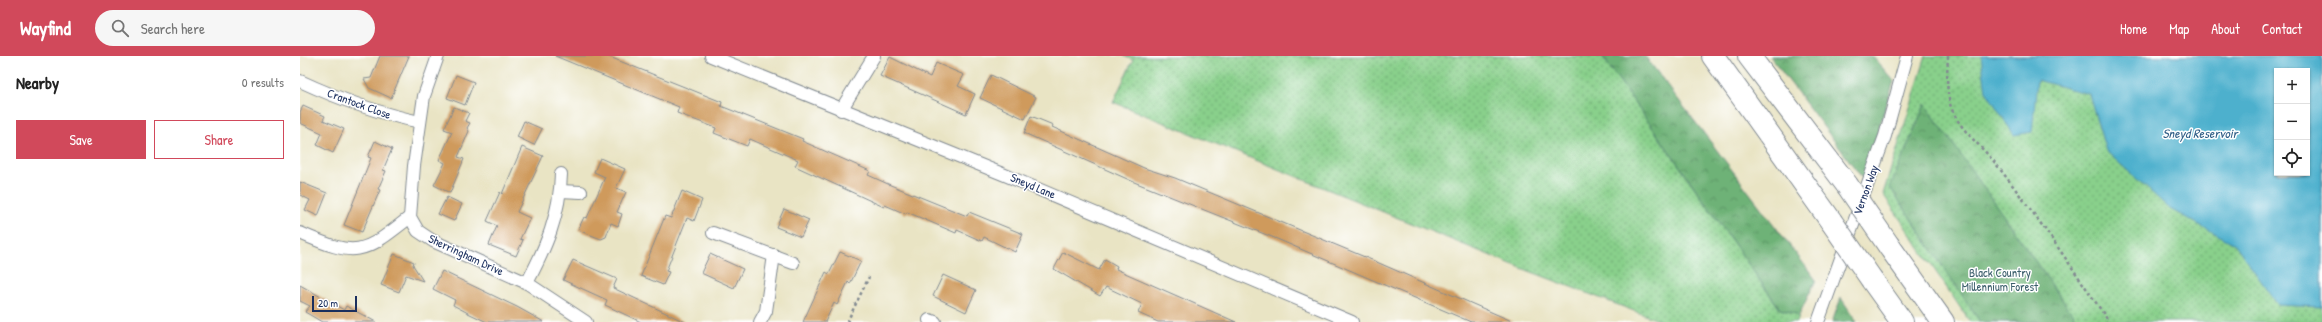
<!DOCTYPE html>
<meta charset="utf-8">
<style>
body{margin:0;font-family:"Patrick Hand",sans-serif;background:#f6f6f6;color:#222}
.controls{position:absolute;right:12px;top:12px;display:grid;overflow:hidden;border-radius:0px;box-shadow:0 1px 3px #0004}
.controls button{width:36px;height:36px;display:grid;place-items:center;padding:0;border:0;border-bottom:1px solid #e0e0e0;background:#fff;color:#222;font:20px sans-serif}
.scale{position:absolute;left:12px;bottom:10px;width:45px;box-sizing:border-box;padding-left:4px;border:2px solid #1b2f5e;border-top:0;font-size:11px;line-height:14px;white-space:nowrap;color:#1b2f5e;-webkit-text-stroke:3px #fff;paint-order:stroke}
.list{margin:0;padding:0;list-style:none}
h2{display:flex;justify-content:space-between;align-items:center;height:52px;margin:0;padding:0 16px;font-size:17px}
h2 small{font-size:13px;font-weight:400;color:#767676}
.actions{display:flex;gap:8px;padding:12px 16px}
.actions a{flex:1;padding:9px 0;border:1px solid #d1495b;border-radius:0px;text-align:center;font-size:14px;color:#d1495b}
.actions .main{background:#d1495b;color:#fff}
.icon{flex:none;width:22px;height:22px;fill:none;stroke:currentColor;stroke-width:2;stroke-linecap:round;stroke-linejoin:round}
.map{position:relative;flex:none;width:2022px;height:266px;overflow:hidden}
header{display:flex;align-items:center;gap:24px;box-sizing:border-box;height:56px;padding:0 20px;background:#d1495b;color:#fff}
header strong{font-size:19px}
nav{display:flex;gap:22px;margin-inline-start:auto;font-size:14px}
.search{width:280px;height:36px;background:#f6f6f6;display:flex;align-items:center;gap:10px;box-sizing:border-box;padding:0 14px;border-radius:22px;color:#767676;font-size:15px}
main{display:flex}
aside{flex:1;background:#fff}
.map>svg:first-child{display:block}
</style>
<header>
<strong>Wayfind</strong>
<div class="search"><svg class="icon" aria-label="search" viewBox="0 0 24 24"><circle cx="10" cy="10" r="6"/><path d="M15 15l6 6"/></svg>Search here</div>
<nav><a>Home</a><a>Map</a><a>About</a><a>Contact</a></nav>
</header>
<main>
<aside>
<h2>Nearby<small>0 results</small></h2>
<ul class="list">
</ul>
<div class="actions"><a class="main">Save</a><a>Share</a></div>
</aside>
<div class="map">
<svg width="2022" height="266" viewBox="0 0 2022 266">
<defs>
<pattern id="grass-dots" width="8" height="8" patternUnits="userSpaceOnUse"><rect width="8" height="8" fill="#89d08b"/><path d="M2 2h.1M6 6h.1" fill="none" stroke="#6fa975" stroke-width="1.8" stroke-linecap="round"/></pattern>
<pattern id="forest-crowns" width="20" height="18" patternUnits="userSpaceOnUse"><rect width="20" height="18" fill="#6eb277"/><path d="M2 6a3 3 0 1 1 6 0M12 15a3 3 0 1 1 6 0" fill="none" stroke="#5a9165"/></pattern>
</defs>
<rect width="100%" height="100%" fill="#fff"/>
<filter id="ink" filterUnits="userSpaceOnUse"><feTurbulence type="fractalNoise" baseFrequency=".025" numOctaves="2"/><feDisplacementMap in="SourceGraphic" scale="8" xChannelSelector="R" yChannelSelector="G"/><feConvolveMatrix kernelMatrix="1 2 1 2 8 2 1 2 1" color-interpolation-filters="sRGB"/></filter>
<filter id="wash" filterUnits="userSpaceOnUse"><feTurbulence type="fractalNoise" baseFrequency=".012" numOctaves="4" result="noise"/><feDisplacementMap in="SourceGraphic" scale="16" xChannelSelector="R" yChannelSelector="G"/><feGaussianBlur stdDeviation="0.9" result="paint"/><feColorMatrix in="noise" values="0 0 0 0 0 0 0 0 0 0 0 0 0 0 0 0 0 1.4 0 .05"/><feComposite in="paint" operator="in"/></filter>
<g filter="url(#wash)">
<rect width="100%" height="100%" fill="#e9e4c4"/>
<g fill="url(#grass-dots)" stroke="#528074" fill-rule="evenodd">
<path d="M 824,0 L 1302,0 L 1480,253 L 1499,259 L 1497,266 L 1363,266 L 1216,210 L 813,46 L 833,4 Z"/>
<path d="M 1626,0 L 2022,0 L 2022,266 L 1670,266 L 1583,138 ZM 1977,15 L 2007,15 L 2007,117 L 1977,117 Z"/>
</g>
<g fill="url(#forest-crowns)" stroke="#44706a">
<path d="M 1302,0 L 1345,0 L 1516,224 L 1499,259 L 1480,253 Z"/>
<path d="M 1470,0 L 1572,0 L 1594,25 L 1563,123 Z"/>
<path d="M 1625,48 L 1778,266 L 1680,266 L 1590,131 Z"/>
<path d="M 1541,242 L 1557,266 L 1532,266 Z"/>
</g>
<path fill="#4eb0cd" stroke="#347096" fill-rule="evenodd" d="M 1681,0 L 2022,0 L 2022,251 L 1978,249 L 1935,188 L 1870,153 L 1806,95 L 1789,38 L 1737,24 L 1732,76 L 1714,79 L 1686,35 ZM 1977,15 L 2007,15 L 2007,117 L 1977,117 Z"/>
<g id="blocks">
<g fill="#cf9a5b">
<path d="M 80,0 L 109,0 L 91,42 L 69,32 L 64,23 L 71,22 Z"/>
<path d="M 255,0 L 307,0 L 422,46 L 421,50 L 503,83 L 502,85 L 570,115 L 568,119 L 588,128 L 667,160 L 669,156 L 723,178 L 715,196 L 684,181 L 682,185 L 657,174 L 656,177 L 607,156 L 606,158 L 585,149 L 584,151 L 495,110 L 498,104 L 450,83 L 447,90 L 414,77 L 416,72 L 377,57 L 379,51 Z"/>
<path d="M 590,1 L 630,21 L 636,7 L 664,19 L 658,30 L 675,38 L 666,58 L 580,20 Z"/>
<path d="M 156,19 L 174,26 L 165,49 L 147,42 Z"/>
<path d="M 691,19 L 736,41 L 725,63 L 680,42 Z"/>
<path d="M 3,50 L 25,60 L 23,64 L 44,73 L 33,97 L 17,89 L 22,77 L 0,67 L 0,56 Z"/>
<path d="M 154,51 L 169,57 L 165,65 L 170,67 L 167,72 L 169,75 L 158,101 L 164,103 L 150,137 L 134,129 L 145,107 L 139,104 L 152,76 L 144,73 Z"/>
<path d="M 731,60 L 753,69 L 752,71 L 844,112 L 875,122 L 1072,204 L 1214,266 L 1171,266 L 977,183 L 834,126 L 724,77 Z"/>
<path d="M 224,65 L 242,73 L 234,89 L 217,81 Z"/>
<path d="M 75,85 L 92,93 L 83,114 L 86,115 L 78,133 L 80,134 L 62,176 L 44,169 L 71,102 L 68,101 Z"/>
<path d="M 222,91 L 243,100 L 217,156 L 230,162 L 220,183 L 223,184 L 216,200 L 189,189 L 197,170 L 187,165 L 200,136 L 202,138 Z"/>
<path d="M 300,102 L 325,113 L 316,132 L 326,136 L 317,156 L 322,158 L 318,170 L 311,167 L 306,181 L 301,183 L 278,174 L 284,161 L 287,162 L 305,121 L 294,116 Z"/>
<path d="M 0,126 L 27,137 L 18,160 L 5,154 L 10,144 L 0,139 Z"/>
<path d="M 382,135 L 402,144 L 394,165 L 387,162 L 366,215 L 369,216 L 363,229 L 341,220 L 365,160 L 371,162 Z"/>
<path d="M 147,141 L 162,148 L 154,165 L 138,158 Z"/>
<path d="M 484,153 L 509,164 L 501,181 L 476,171 Z"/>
<path d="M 540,196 L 561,205 L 550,228 L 548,226 L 537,249 L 534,247 L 525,266 L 503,266 L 526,216 L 529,218 Z"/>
<path d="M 763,196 L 799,214 L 805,203 L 817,210 L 816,213 L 936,266 L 858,266 L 838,257 L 842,248 L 806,231 L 800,240 L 754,213 Z"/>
<path d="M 94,198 L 114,206 L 113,209 L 123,225 L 106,219 L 99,236 L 81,229 Z"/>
<path d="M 410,198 L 443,213 L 434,232 L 401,217 Z"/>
<path d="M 273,204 L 317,223 L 313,232 L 385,266 L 341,266 L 305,249 L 307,244 L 263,224 Z"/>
<path d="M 142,215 L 217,251 L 244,266 L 187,266 L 168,257 L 153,249 L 155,244 L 133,233 Z"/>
<path d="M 643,219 L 676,234 L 666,256 L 633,240 Z"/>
<path d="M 0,229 L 44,254 L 46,250 L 76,266 L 22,266 L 5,256 L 10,250 L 0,245 Z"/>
</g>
</g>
</g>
<g filter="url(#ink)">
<use href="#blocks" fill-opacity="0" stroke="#828a91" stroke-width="1"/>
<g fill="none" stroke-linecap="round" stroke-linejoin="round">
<defs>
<g id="minor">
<path d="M 138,0 L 124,40 L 114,110 L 110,161 L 118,175 L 133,185 L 227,227 L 286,266"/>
<path d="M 411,0 L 705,119 L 1052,266"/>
<path d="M 0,25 C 39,43 77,57 120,66"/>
<path d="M 541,54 L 574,0"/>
<path d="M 260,135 L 281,136"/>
<path d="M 0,177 C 57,202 62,199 110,161"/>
<path d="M 413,177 L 493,207"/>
<path d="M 227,227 C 246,191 260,159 261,118"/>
<path d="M 629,264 L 635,266"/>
<path d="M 460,266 L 466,255 L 474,199"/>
<path d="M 1518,266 L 1585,80 L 1607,0"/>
</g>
<g id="motorway">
<path d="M 1413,0 L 1531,165"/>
<path d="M 1449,0 L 1547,129"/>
<path d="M 1589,190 L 1643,266"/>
<path d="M 1572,224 L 1602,266"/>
</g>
</defs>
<use href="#minor" stroke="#828a91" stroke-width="14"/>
<use href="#motorway" stroke="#828a91" stroke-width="24"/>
<g stroke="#828a91" stroke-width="2.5" stroke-dasharray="3 3" stroke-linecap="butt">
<path d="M 1648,0 C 1647,16 1646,36 1651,51 C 1660,75 1681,89 1696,108 C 1736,159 1773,212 1809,266"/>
<path d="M 547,266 L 569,221"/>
</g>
<use href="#minor" stroke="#fff" stroke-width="12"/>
<use href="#motorway" stroke="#fff" stroke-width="22"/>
<defs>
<g id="motorway-bridge">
<path d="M 1547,129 L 1589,190"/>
<path d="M 1531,165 L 1572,224"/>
</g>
</defs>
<use href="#motorway-bridge" stroke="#828a91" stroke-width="24" stroke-linecap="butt"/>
<use href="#motorway-bridge" stroke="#fff" stroke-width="22"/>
</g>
</g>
<g text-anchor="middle" stroke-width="3" stroke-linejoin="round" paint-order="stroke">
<g font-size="12" fill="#1b2f5e" stroke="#fff">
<text transform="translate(59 48) rotate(20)" y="4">Crantock Close</text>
<text transform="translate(733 130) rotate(23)" y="4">Sneyd Lane</text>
<text transform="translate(1566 134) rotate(-70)" y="4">Vernon Way</text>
<text transform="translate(166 199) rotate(25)" y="4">Sherringham Drive</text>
</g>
<g font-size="12" fill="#3c5f6c" stroke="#fff">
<text x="1700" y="221">Black Country<tspan x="1700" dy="14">Millennium Forest</tspan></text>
</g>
<g font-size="13" font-style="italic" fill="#2d5c85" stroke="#fff">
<text x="1900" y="82">Sneyd Reservoir</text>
</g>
</g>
</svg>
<div class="controls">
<button>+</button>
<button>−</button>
<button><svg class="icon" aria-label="locate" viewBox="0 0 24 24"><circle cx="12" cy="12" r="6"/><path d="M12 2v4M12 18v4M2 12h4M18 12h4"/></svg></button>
</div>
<div class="scale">20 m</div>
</div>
</main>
